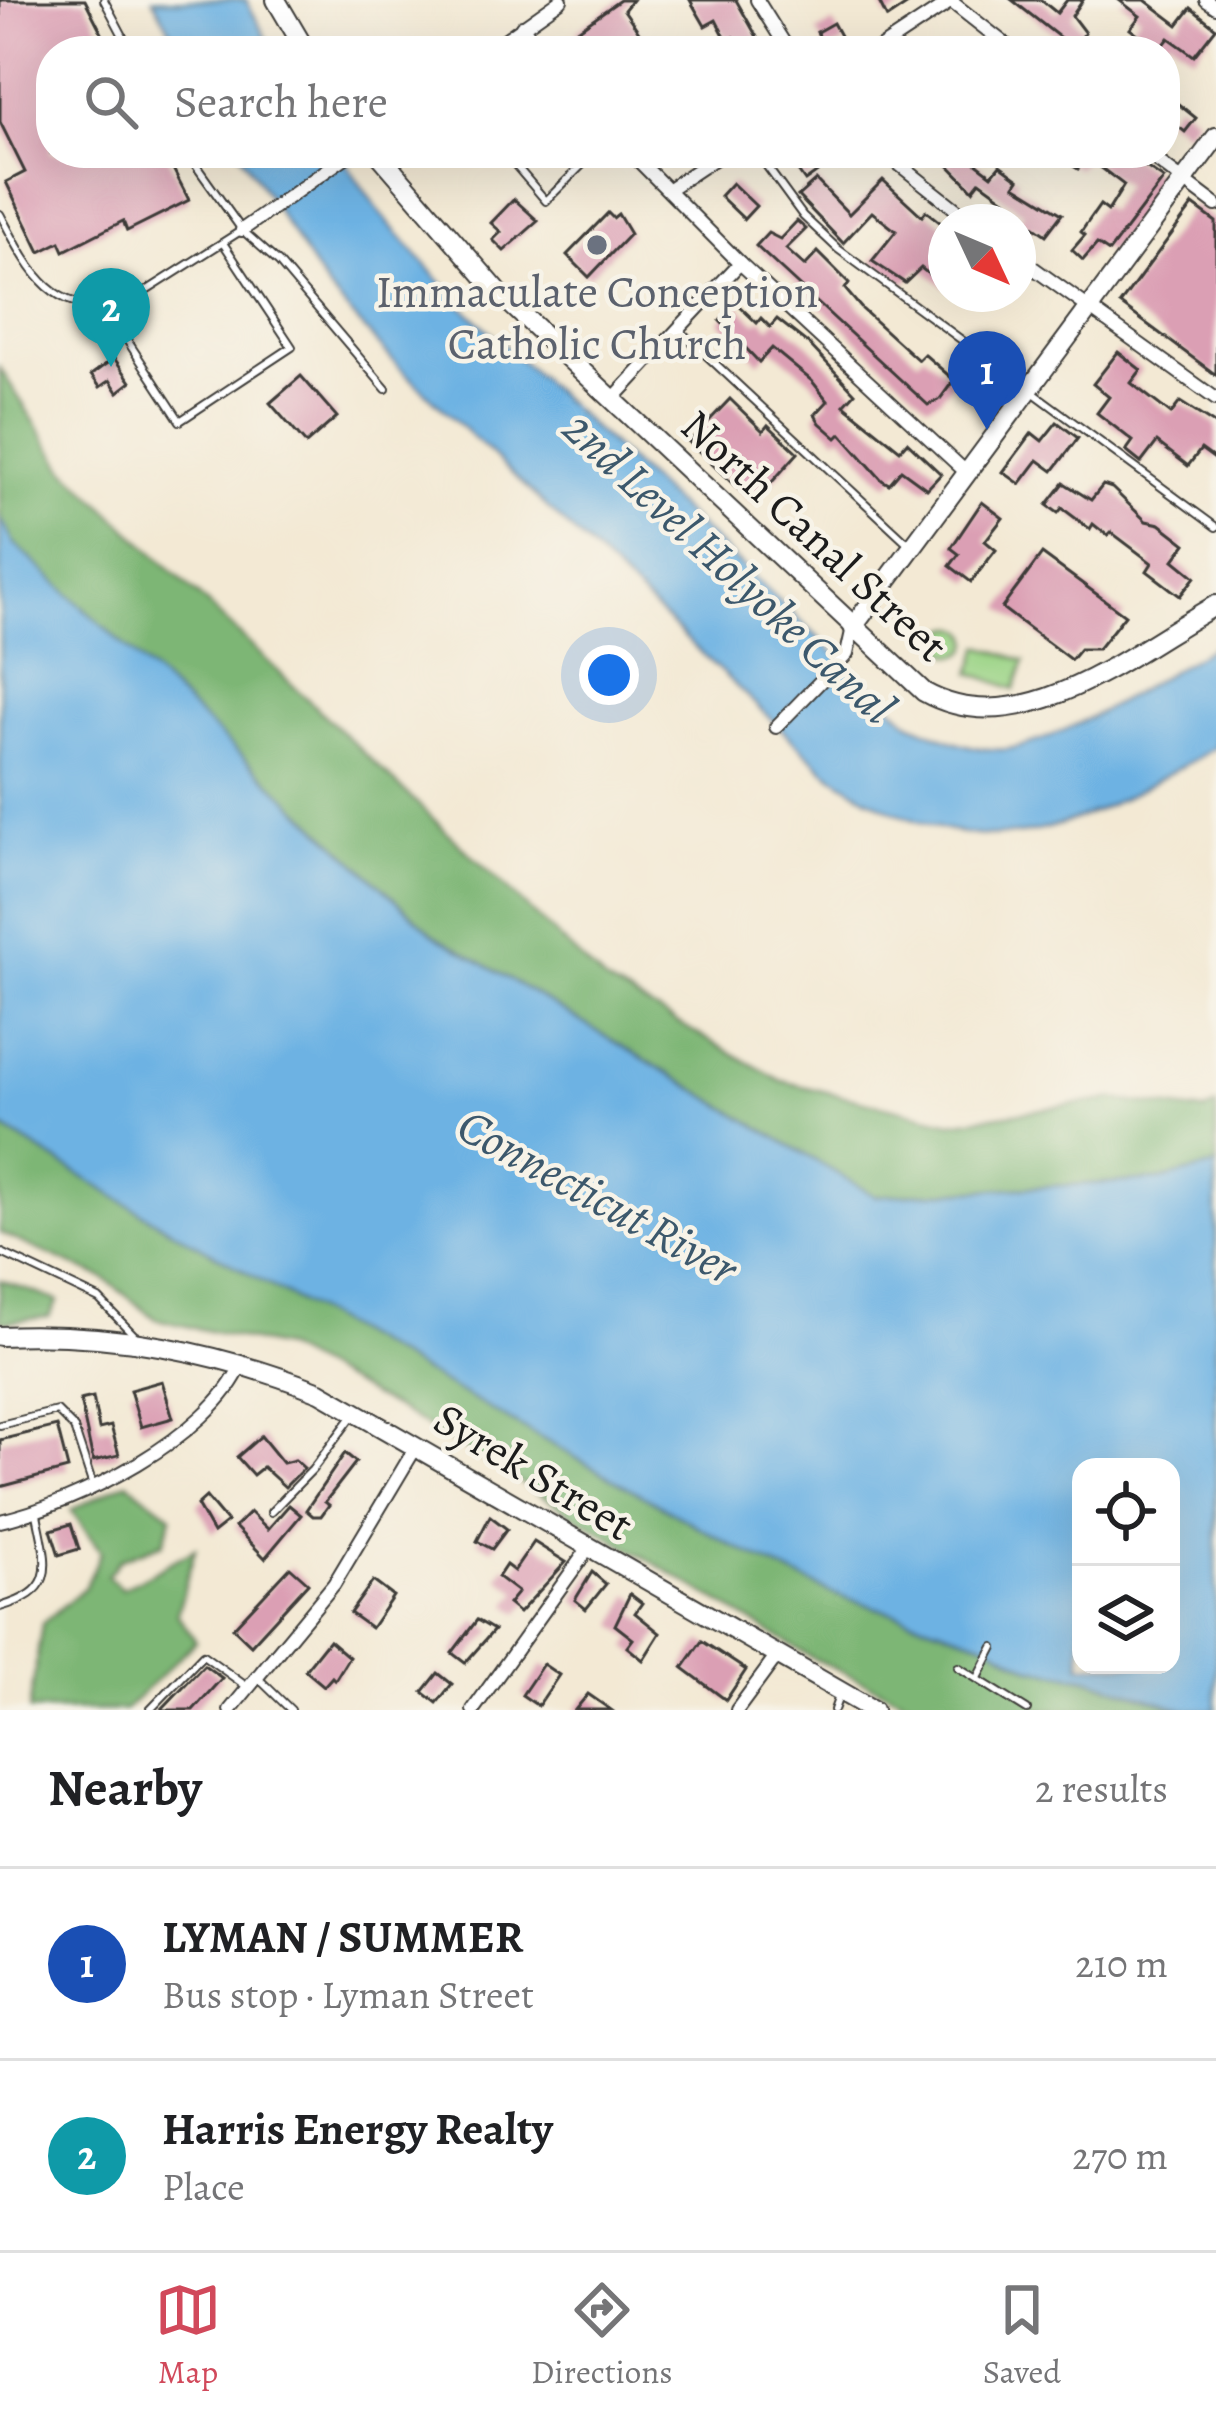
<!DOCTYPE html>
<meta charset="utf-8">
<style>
body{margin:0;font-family:Alegreya,serif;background:#f2f2f2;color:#202124}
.controls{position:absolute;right:36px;bottom:36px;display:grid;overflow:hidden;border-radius:24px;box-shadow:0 12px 48px #0002}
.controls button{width:108px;height:108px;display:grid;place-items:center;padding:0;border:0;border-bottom:3px solid #e0e0e0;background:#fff;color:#202124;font:60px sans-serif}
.compass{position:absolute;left:928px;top:204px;width:108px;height:108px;border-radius:50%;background:#fff;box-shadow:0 12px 48px #0002;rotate:134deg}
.you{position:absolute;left:609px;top:675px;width:42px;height:42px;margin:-30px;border:9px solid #fff;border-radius:50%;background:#1a73e8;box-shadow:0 0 0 18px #1a73e833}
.badge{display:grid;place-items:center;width:78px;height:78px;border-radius:50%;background:#d1495b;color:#fff;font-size:39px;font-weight:700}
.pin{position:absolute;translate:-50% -99px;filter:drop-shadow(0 3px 6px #0008)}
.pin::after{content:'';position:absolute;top:63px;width:42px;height:36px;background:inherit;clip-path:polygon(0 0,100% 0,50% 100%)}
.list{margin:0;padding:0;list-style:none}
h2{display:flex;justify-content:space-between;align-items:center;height:156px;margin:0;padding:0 48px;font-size:51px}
h2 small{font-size:39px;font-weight:400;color:#757577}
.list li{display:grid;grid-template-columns:78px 1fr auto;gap:36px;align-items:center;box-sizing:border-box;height:192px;padding:0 48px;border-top:3px solid #e0e0e0}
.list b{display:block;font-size:45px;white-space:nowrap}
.list p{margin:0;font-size:39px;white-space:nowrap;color:#757577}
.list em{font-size:39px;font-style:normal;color:#757577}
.icon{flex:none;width:66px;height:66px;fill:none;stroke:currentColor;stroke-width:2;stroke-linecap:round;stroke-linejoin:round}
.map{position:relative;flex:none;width:1216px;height:1710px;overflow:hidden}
.search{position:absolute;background:#fff;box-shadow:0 12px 48px #0002;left:36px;right:36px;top:36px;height:132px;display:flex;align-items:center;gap:30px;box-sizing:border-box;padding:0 42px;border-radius:48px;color:#757577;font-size:45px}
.sheet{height:540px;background:#fff}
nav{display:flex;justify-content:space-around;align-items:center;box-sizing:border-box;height:168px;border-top:3px solid #e0e0e0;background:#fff;font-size:33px;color:#757577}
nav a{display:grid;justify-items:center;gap:6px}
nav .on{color:#d1495b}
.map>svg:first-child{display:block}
</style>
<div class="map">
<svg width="1216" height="1710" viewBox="0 0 1216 1710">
<rect width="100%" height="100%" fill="#f7f3e8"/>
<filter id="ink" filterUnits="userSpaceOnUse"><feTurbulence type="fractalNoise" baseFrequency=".00833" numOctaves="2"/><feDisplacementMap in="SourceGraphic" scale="24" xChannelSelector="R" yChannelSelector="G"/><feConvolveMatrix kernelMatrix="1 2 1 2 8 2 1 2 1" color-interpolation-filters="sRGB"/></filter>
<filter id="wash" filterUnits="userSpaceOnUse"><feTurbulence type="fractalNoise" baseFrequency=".004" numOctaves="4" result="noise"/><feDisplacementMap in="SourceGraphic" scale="48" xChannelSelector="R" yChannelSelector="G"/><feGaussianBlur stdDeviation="2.7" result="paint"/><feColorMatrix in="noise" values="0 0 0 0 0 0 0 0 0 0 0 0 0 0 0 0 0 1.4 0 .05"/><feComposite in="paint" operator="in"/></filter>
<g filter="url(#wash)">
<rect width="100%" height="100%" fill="#f3e9d4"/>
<g fill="#9cd487" stroke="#5c7852" stroke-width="3">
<circle cx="956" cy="641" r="14"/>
<path d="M 981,646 L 1025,661 L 1015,689 L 971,673 Z"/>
</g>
<g fill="#7db674" stroke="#4c6948" stroke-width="3">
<path d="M 0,368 L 64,468 L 605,982 L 782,1081 L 951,1122 L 1113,1099 L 1205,1112 L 1216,1106 L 1216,1166 L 1160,1180 L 875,1196 L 433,934 L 14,543 L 0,517 Z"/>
<path d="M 0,1126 L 152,1219 L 731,1545 L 834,1594 L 983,1642 L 1031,1668 L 1088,1678 L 1185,1710 L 927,1710 L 812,1658 L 406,1414 L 282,1348 L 156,1319 L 105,1279 L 0,1233 Z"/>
<path d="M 0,1280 L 58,1301 L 49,1317 L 0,1322 Z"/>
<path d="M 127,1482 L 172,1516 L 163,1543 L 121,1559 L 107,1576 L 122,1589 L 195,1549 L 177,1614 L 196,1641 L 125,1710 L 29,1710 L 42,1624 L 85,1587 L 101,1552 L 71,1510 Z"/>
</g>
<g fill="#6db2e3" stroke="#446780" stroke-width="3" fill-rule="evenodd">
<path d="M 153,0 L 246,0 L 273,51 L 182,51 Z"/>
<path d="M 240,153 L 339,153 L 381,214 L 461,305 L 910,723 C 941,736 973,753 1008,749 C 1067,740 1161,675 1216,645 L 1216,747 C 1063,834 987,882 827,772 L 398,366 L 327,288 Z"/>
<path d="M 0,517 L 14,543 L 433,934 L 875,1196 L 1160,1180 L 1216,1166 L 1216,1710 L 1185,1710 L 1088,1678 L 1032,1668 L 983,1642 L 834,1594 L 731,1545 L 152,1219 L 0,1126 ZM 1081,1467 L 1171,1467 L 1171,1665 L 1081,1665 Z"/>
</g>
<g id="blocks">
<g fill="#db9fb4">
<path d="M 0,0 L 85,0 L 111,51 L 51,51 L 51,153 L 165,153 L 189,200 L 127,231 L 123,221 L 64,251 L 60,242 L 40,252 L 6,182 L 25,172 L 0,122 Z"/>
<path d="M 620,0 L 632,0 L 624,10 L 639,32 L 618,46 L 615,42 L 603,51 L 590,51 L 576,31 Z"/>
<path d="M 690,0 L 736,0 L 761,44 L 744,51 L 734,37 L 727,41 L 716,20 L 705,26 Z"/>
<path d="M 878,0 L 914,0 L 887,18 Z"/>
<path d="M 1012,0 L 1041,0 L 1057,13 L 1067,0 L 1083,0 L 1072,16 L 1085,33 L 1073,48 Z"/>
<path d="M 1119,0 L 1145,0 L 1178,25 L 1191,8 L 1216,28 L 1194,56 L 1169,38 L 1159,51 L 1130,29 L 1140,16 Z"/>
<path d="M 833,23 L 844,43 L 827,51 L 817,32 Z"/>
<path d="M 1177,103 L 1196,118 L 1185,132 L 1166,117 Z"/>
<path d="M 804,153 L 827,153 L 833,161 L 805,181 L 795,167 L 807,159 Z"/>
<path d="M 937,153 L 963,153 L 992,175 L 1000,165 L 1019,179 L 1015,185 L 1062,214 L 1046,235 L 1033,226 L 1030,230 L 1018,220 L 1024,213 L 980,181 L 973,190 Z"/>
<path d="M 1052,153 L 1125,153 L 1164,179 L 1109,252 L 1097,244 L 1083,260 L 1072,250 L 1085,235 L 1081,232 L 1100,205 L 1108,211 L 1124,185 L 1087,157 L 1078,169 Z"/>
<path d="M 816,180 L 849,214 L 883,180 L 922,216 L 926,211 L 946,227 L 946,288 L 921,268 L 905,283 L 872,261 L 896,231 L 872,212 L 843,243 L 798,196 Z"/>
<path d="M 732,183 L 756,206 L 744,219 L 720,196 Z"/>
<path d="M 514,199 L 538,221 L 504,251 L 493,240 L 501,232 L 491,223 Z"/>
<path d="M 1193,205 L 1216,222 L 1216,375 L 1120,304 Z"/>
<path d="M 608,213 L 613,218 L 618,214 L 630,234 L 589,277 L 567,255 Z"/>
<path d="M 797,221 L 806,229 L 786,249 L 805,266 L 818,252 L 849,283 L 845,289 L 862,309 L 918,360 L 924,354 L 954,380 L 940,399 L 928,405 L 756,246 L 768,233 L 780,239 Z"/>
<path d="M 736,303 L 757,323 L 761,318 L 770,327 L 777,319 L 810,345 L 855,393 L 844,405 L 900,450 L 907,442 L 941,474 L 927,489 L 901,470 L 889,484 L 882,480 L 841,434 L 837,438 L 820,423 L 815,415 L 828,401 L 812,381 L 772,348 L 759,362 L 720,321 Z"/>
<path d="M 1118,352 L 1141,370 L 1131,383 L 1171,414 L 1180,402 L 1216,425 L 1216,460 L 1201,449 L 1188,466 L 1157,442 L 1141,463 L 1126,451 L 1133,441 L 1097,413 L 1109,397 L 1093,384 Z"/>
<path d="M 114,358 L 131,382 L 118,392 L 110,380 L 100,387 L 91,375 Z"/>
<path d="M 301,376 L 337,417 L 306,444 L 270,403 Z"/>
<path d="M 730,399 L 763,431 L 768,425 L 798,453 L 753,503 L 689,442 Z"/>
<path d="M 1057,422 L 1078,438 L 1053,471 L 1038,460 L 1020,484 L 1003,472 L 1032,433 L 1042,441 Z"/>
<path d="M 1064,483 L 1091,500 L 1103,485 L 1112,488 L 1146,521 L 1160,524 L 1186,544 L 1174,560 L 1195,577 L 1180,596 L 1147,571 L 1152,563 L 1111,532 L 1108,536 L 1093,524 L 1090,529 L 1062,508 L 1058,513 L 1047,505 Z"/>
<path d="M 982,502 L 1003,518 L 985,541 L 996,550 L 971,582 L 950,566 L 959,554 L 951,548 Z"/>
<path d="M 1042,554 L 1125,615 L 1098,649 L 1080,649 L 1071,660 L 1002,608 Z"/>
<path d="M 162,1381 L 173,1418 L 141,1427 L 130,1390 Z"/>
<path d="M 93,1397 L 99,1429 L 111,1426 L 119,1455 L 93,1461 L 80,1400 Z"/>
<path d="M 57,1426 L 68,1469 L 0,1487 L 0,1440 Z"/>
<path d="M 261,1436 L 283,1463 L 295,1460 L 304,1468 L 285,1487 L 263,1467 L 253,1475 L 237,1457 Z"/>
<path d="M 345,1453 L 356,1462 L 325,1502 L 329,1505 L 321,1516 L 313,1516 L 306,1510 Z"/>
<path d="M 206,1497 L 227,1522 L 213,1533 L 197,1505 Z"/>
<path d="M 289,1505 L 301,1515 L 265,1558 L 235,1527 L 250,1512 L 268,1529 Z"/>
<path d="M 490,1516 L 507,1529 L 492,1549 L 477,1541 Z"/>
<path d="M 71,1524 L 79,1549 L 59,1555 L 51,1530 Z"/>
<path d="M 534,1542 L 566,1562 L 519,1613 L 508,1604 L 518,1592 L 498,1577 L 506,1565 L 514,1571 Z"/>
<path d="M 290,1567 L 308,1583 L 251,1645 L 233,1628 Z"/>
<path d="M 592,1572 L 606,1584 L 586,1609 L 575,1600 Z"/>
<path d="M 373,1581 L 393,1596 L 371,1628 L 350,1613 Z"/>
<path d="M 630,1594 L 642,1603 L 635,1613 L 660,1633 L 643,1660 L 627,1647 L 633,1639 L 615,1625 Z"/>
<path d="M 477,1620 L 494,1630 L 465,1663 L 452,1653 Z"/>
<path d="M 329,1640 L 349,1657 L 335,1680 L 332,1677 L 324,1686 L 305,1670 Z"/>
<path d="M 702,1641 L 746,1670 L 726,1700 L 683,1668 Z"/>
<path d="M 543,1664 L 559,1675 L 538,1706 L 522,1695 Z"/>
<path d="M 204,1665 L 222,1678 L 193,1710 L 161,1710 Z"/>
<path d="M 438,1673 L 452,1684 L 437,1703 L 423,1692 Z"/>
<path d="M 588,1694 L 611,1710 L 575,1710 Z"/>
</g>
</g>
</g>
<g filter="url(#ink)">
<use href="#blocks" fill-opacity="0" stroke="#3c3b38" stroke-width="3"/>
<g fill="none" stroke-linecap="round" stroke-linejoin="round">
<defs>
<g id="lane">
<path d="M 104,0 L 131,51"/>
<path d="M 187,153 L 242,230 L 279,263 L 386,389"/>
<path d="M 505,153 L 546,201 L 594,153"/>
<path d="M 757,153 L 803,216 L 838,249 L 1216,527"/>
<path d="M 0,214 C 30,270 48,313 121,307 L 239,232"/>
<path d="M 106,308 L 180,421 L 292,347 L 223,243"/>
<path d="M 678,329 L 910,545"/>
<path d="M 0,1252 L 99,1299 L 137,1338"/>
<path d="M 0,1425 L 57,1411 L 74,1428 L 93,1486"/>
<path d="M 271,1512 L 312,1470 L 354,1414"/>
<path d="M 0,1607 C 59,1590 47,1566 37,1514"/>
<path d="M 958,1667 L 1027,1710"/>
<path d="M 258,1678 L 291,1710"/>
<path d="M 978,1678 L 994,1647"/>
<path d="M 150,1710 L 203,1655 L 246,1686"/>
<path d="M 834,1710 L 839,1696"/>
</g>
<g id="street">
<path d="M 757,0 L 789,51"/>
<path d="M 949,0 L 1014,51"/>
<path d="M 1206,0 L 1216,7"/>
<path d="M 522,26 L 541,51"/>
<path d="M 489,51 L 561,0"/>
<path d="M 876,51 L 953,0"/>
<path d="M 631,153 L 740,263 L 968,474"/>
<path d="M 885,153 L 972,222"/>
<path d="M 1147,153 L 1216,205"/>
<path d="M 669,189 L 723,153"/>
<path d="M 242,230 L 351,153"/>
<path d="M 1018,257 L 1216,399"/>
<path d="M 611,401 L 740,263"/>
<path d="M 776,727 L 847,654 L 853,627"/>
<path d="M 0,1521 C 76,1504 211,1437 242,1363"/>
<path d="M 230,1710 L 334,1584 L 416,1447"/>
<path d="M 473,1710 L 588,1549"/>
<path d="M 737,1710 L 776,1657"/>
</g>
<g id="secondary">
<path d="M 276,0 L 306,51"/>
<path d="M 378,153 L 499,293 L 924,692 C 1022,747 1131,652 1216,605"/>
<path d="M 853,627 L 1216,137"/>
<path d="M 0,1336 C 113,1331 215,1351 320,1392 L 873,1710"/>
</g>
</defs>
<use href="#lane" stroke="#3c3b38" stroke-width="10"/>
<use href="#street" stroke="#3c3b38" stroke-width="16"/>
<use href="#secondary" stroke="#3c3b38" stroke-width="22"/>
<use href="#lane" stroke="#fff" stroke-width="6"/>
<use href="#street" stroke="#fff" stroke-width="12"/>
<use href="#secondary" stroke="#fff" stroke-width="18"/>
</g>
</g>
<circle fill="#6b7280" stroke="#f7f3e8" stroke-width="4.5" cx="597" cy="245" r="12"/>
<g text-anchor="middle" stroke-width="9" stroke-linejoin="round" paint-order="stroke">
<g font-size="45" fill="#5b616d" stroke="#f7f3e8">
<text x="597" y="307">Immaculate Conception<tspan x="597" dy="52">Catholic Church</tspan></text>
</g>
<g font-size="45" fill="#1c1c1c" stroke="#f7f3e8">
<text transform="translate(815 535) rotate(43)" y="16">North Canal Street</text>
<text transform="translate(534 1471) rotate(31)" y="16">Syrek Street</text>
</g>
<g font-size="48" font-style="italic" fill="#3c586c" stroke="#f7f3e8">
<text transform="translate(730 567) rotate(43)" y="17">2nd Level Holyoke Canal</text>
<text transform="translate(598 1196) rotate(29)" y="17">Connecticut River</text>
</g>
</g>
</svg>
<div class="controls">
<button><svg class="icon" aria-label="locate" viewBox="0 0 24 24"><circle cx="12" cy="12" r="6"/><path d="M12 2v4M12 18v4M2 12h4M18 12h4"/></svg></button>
<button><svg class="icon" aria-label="layers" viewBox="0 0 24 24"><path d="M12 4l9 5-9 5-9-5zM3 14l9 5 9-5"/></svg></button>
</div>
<svg class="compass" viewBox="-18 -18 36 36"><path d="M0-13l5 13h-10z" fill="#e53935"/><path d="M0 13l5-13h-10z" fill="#757577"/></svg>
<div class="you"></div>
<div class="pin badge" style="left:987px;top:430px;background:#1a4fb4">1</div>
<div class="pin badge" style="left:111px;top:367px;background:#0f9aa8">2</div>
<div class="search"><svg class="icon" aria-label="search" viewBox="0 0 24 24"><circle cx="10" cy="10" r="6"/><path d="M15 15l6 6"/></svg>Search here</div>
</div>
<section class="sheet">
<h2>Nearby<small>2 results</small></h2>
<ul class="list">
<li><span class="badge" style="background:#1a4fb4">1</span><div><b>LYMAN / SUMMER</b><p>Bus stop · Lyman Street</p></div><em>210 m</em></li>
<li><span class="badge" style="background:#0f9aa8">2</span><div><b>Harris Energy Realty</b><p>Place</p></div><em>270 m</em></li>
</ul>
</section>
<nav>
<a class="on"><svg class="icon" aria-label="map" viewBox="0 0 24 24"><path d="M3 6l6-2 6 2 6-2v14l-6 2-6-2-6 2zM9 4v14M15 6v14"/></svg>Map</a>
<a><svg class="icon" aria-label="directions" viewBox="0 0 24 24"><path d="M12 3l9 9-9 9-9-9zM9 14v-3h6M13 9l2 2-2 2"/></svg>Directions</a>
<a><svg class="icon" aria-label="saved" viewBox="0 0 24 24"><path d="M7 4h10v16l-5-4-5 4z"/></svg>Saved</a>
</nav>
